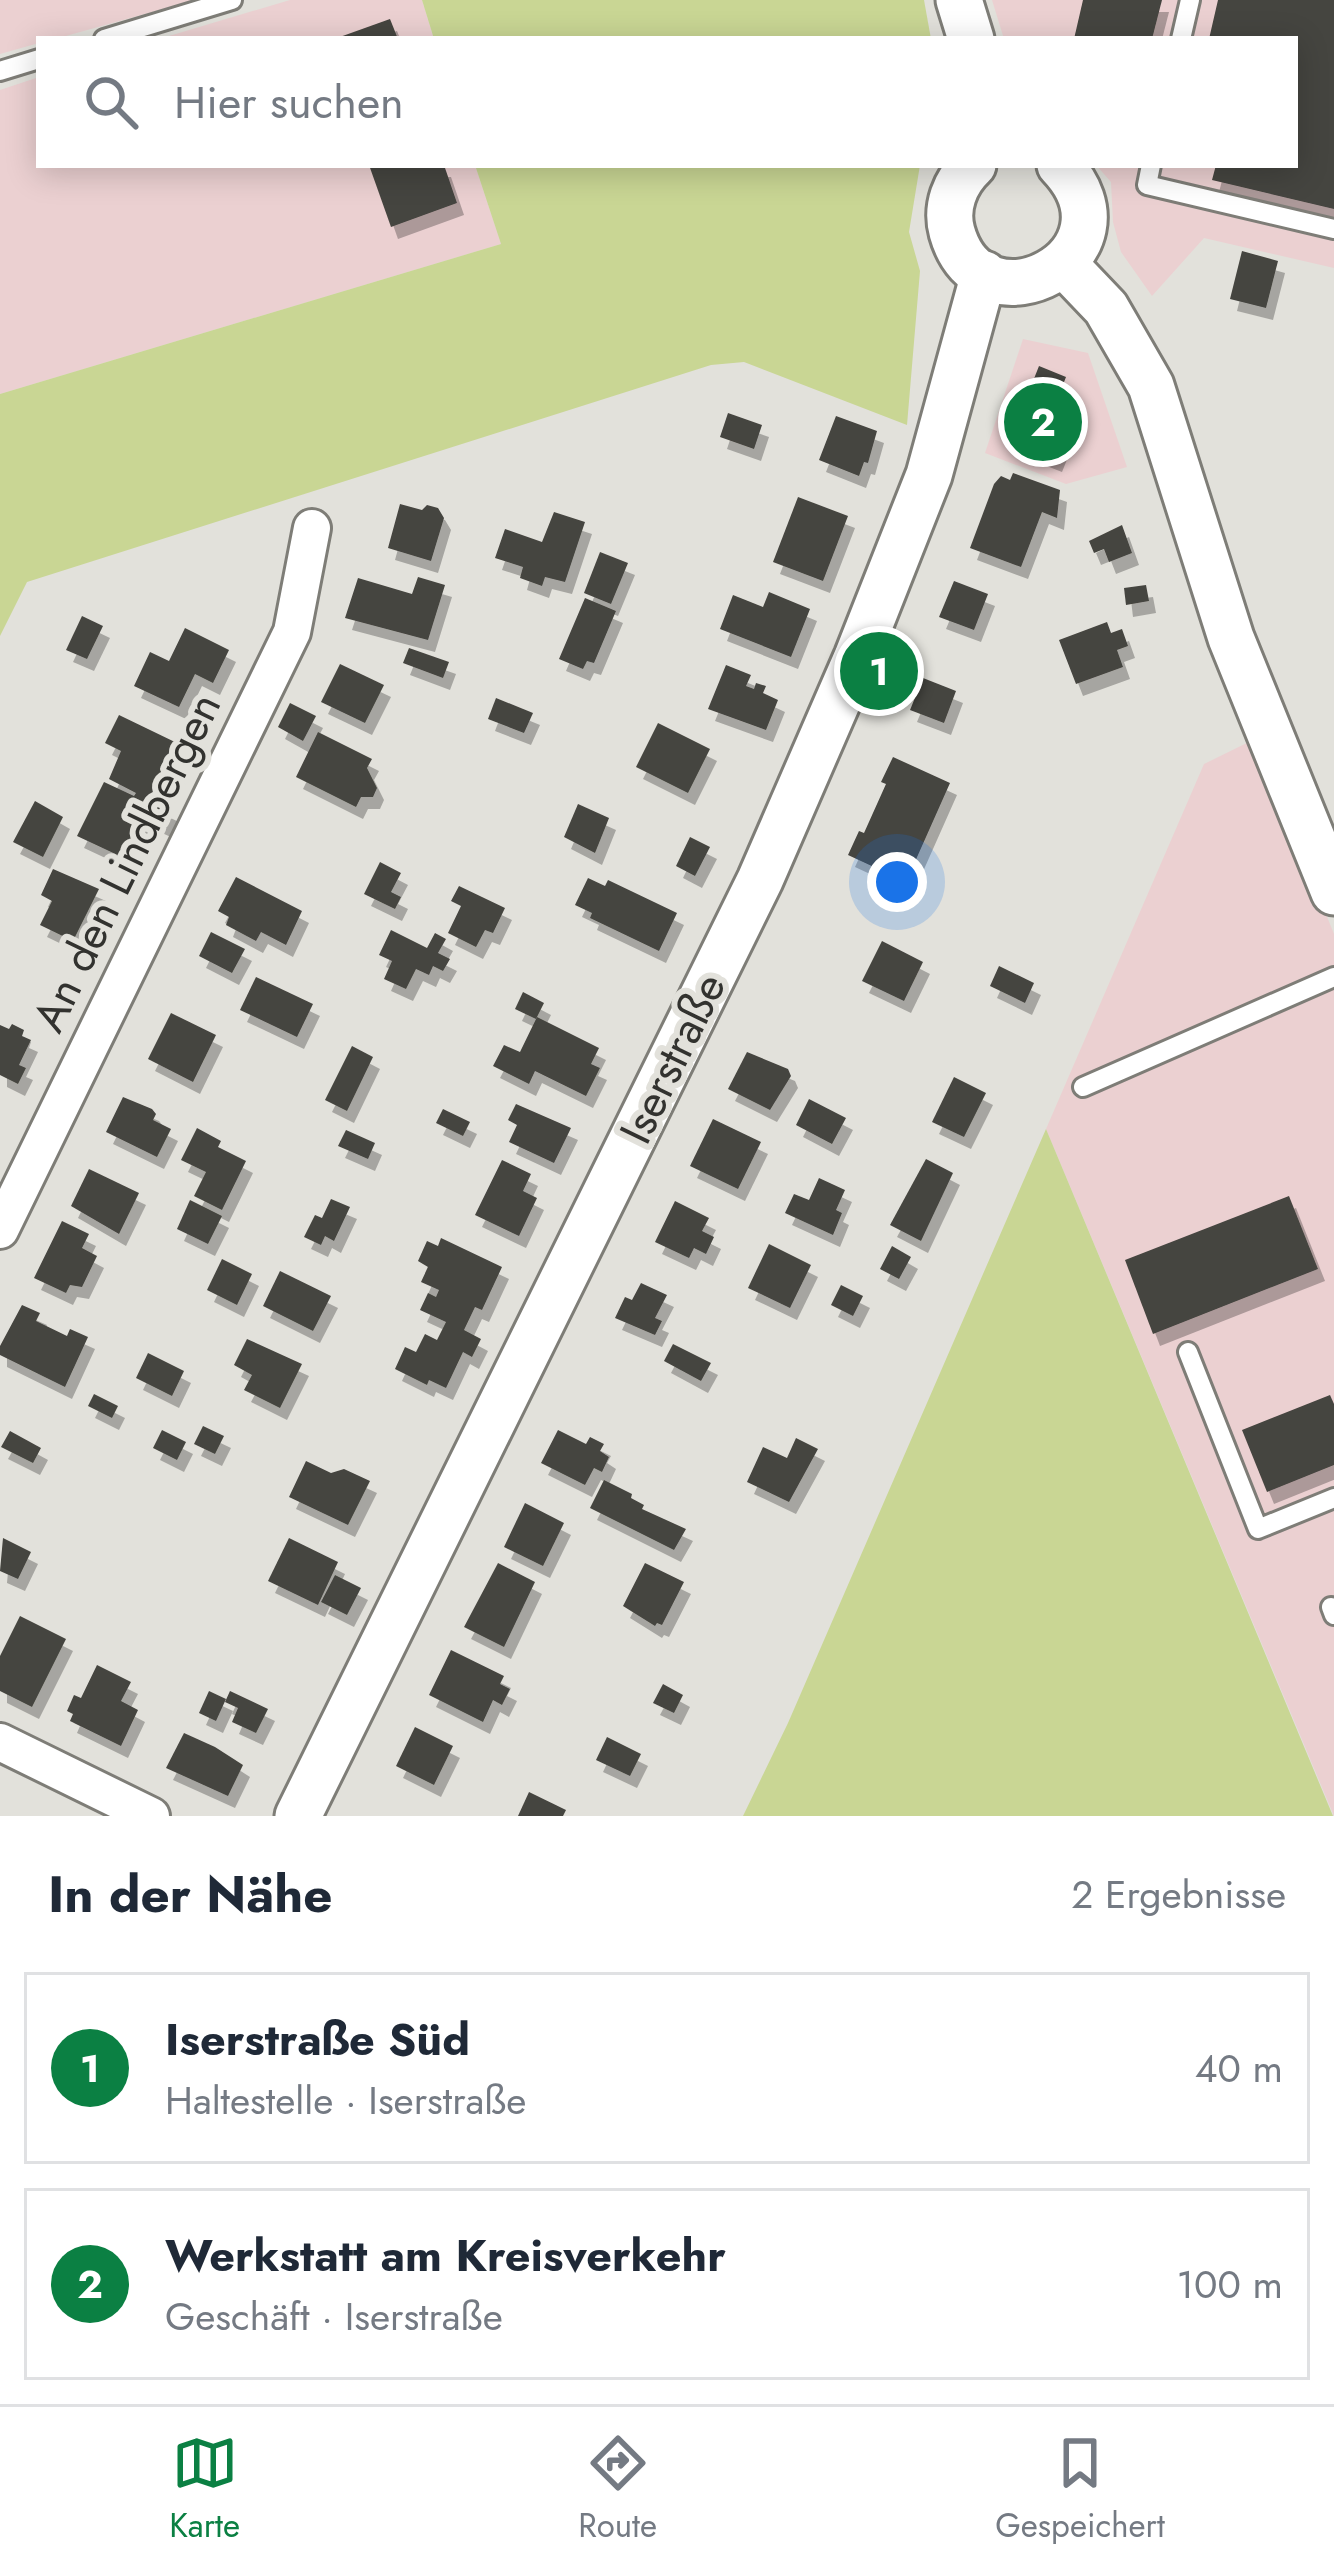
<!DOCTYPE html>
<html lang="de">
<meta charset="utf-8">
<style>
body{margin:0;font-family:Jost,sans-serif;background:#f6f6f7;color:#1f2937}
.you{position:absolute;left:897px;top:882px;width:42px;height:42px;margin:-30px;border:9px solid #fff;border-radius:50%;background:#1a73e8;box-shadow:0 0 0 18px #1a73e833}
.badge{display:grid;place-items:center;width:78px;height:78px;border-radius:50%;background:#0b8043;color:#fff;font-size:39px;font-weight:700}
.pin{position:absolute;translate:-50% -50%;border:6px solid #fff;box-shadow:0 3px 12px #0006}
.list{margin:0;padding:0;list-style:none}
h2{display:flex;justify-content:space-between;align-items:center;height:156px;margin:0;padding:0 48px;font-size:51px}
h2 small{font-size:39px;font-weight:400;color:#747a83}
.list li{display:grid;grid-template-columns:78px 1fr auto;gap:36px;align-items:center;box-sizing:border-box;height:192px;margin:0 24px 24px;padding:0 24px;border:3px solid #e0e1e3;border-radius:0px}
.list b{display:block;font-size:45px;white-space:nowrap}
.list p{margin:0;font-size:39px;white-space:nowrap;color:#747a83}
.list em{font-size:39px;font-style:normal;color:#747a83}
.icon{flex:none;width:66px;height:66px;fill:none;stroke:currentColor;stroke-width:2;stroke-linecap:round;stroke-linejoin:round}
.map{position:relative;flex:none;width:1334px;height:1816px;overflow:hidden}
.search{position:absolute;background:#fff;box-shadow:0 6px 30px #0003;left:36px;right:36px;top:36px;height:132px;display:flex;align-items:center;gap:30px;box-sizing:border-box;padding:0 42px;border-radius:0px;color:#747a83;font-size:45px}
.sheet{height:588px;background:#fff}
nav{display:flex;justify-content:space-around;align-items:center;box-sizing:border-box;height:168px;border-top:3px solid #e0e1e3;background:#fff;font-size:33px;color:#747a83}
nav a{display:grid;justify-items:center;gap:6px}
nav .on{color:#0b8043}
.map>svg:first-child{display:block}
</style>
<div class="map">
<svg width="1334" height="1816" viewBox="0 0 1334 1816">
<defs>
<filter id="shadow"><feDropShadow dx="7" dy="12" stdDeviation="0" flood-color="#0004"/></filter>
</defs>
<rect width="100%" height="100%" fill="#e2e1db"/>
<g fill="#ebd0d1">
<path d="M 0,0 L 195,0 L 55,39 L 39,39 L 39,43 L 0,54 Z"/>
<path d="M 290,0 L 422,0 L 434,39 L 159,39 Z"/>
<path d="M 992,0 L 1334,0 L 1334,268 L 1204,238 L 1152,296 L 1121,252 L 1113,222 L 1111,182 L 1096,165 L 1295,165 L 1295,39 L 1004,39 Z"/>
<path d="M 39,77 L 39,165 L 475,165 L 501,244 L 0,394 L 0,90 Z"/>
<path d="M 1023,339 L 1088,353 L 1127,467 L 1066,484 L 985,453 Z"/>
<path d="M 1255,739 L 1334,934 L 1334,1816 L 1046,1129 L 1204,764 Z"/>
</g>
<g fill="#c9d694">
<path d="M 422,0 L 924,0 L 931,39 L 434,39 Z"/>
<path d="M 475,165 L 920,165 L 909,232 L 920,271 L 907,425 L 744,362 L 711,365 L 27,582 L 0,636 L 0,394 L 501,244 Z"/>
<path d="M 1046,1129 L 1333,1816 L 743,1816 L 788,1723 Z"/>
</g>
<g fill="#45443f" filter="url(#shadow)">
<path d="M 1083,0 L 1162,0 L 1152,39 L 1074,39 Z"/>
<path d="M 1218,0 L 1334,0 L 1334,209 L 1212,180 L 1216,165 L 1295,165 L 1295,39 L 1209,39 Z"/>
<path d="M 390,19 L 398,39 L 337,39 L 337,38 Z"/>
<path d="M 369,165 L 444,165 L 457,203 L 391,227 Z"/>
<path d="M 1242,251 L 1278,261 L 1266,308 L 1230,299 Z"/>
<path d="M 1039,366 L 1066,377 L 1059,395 L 1078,403 L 1055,460 L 1009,442 Z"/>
<path d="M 728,413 L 762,425 L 754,449 L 720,437 Z"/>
<path d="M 836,416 L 877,431 L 868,463 L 864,462 L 859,476 L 819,460 Z"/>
<path d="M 1013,473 L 1060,490 L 1057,518 L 1042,512 L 1021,567 L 970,548 L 994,484 L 1001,476 L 1010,480 Z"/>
<path d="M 798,497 L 848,516 L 823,581 L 773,562 Z"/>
<path d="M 400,504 L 422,510 L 427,505 L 438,508 L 444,518 L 431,561 L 388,548 Z"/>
<path d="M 554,512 L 585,522 L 565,582 L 545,577 L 542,586 L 520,578 L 523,567 L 495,558 L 505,529 L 542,542 Z"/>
<path d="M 1122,525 L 1132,553 L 1109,562 L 1104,549 L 1094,553 L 1089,541 Z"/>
<path d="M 600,552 L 628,563 L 611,604 L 584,593 Z"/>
<path d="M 418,577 L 445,585 L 428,640 L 345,618 L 358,578 L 412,594 Z"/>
<path d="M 954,581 L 988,594 L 974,630 L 939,617 Z"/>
<path d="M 1146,585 L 1149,601 L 1126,605 L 1124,588 Z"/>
<path d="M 769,592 L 810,609 L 791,657 L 720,629 L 733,595 L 763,607 Z"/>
<path d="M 585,598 L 616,611 L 594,663 L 587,661 L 583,669 L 559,659 Z"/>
<path d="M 82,616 L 103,626 L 87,659 L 66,650 Z"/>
<path d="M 1107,622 L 1111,633 L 1122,629 L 1128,646 L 1117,650 L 1123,667 L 1076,684 L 1059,640 Z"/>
<path d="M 185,628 L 229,650 L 213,683 L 195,674 L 179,707 L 134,686 L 150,652 L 169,661 Z"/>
<path d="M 409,648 L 449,662 L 443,678 L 403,663 Z"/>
<path d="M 340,664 L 384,685 L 365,723 L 321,702 Z"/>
<path d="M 726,665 L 751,675 L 746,686 L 754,689 L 756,683 L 766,686 L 763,693 L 778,700 L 766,730 L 708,709 Z"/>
<path d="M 923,678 L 956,691 L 944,723 L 910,710 Z"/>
<path d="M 496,698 L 533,713 L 524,733 L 488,719 Z"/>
<path d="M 290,703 L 316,716 L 303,741 L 278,727 Z"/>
<path d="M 119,715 L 179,744 L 149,799 L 174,811 L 166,826 L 144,816 L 124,858 L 77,836 L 104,782 L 134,796 L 136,793 L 109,779 L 121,751 L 105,743 Z"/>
<path d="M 658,723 L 710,749 L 688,793 L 636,767 Z"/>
<path d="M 318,732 L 372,759 L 367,768 L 377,788 L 373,797 L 361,797 L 356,807 L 296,777 Z"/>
<path d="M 893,757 L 950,783 L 906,882 L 848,855 L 859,831 L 864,833 L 886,784 L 881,782 Z"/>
<path d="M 35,801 L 63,817 L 43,857 L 13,842 Z"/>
<path d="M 578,804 L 609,818 L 595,853 L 564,837 Z"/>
<path d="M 690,837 L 710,847 L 695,876 L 676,866 Z"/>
<path d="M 380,862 L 401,873 L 391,892 L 401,897 L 395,909 L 364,894 Z"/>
<path d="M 53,869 L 99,889 L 73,941 L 40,925 L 52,901 L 41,895 Z"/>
<path d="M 236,877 L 302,911 L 286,945 L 261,932 L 256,941 L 226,925 L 229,917 L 218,911 Z"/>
<path d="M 588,878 L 605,886 L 608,880 L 677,913 L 659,951 L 590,918 L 592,913 L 575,905 Z"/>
<path d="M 459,886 L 505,908 L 493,933 L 485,930 L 476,947 L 448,933 L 461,906 L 451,901 Z"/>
<path d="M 391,930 L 427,948 L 435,933 L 446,939 L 438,953 L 450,959 L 443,971 L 433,966 L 429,975 L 416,969 L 406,989 L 384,979 L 392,961 L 379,955 Z"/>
<path d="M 211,932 L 245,949 L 232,973 L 199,956 Z"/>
<path d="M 882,941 L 923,962 L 904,1001 L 862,981 Z"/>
<path d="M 999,966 L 1034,983 L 1025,1003 L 990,986 Z"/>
<path d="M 256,977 L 313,1004 L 297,1037 L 240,1010 Z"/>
<path d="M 523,992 L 544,1003 L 536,1019 L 515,1009 Z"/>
<path d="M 171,1013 L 216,1035 L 193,1082 L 148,1059 Z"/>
<path d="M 537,1017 L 599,1048 L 591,1064 L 600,1068 L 586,1096 L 535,1071 L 529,1084 L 493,1066 L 504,1045 L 520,1052 Z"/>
<path d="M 12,1024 L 24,1030 L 22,1036 L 31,1040 L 19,1065 L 26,1068 L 18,1084 L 0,1075 L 0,1025 L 9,1029 Z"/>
<path d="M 352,1046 L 373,1057 L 347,1111 L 325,1100 Z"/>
<path d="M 747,1052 L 788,1069 L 791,1076 L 770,1110 L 728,1089 Z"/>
<path d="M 954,1077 L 986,1093 L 964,1137 L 932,1122 Z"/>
<path d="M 123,1097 L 152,1109 L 156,1114 L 153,1120 L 171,1129 L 157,1157 L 106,1132 Z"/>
<path d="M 809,1099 L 846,1118 L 832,1144 L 796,1125 Z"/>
<path d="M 516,1104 L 571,1128 L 554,1163 L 509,1142 L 517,1125 L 508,1120 Z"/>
<path d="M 443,1109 L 470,1122 L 463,1136 L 436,1123 Z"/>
<path d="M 713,1119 L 761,1142 L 738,1189 L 690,1166 Z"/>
<path d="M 197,1128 L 221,1141 L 218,1147 L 246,1161 L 222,1210 L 194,1196 L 206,1172 L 181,1160 Z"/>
<path d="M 346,1130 L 375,1143 L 368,1159 L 338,1146 Z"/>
<path d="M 926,1159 L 953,1173 L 921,1241 L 890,1225 Z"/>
<path d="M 502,1160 L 531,1174 L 523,1191 L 537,1198 L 519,1236 L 475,1215 Z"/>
<path d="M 89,1169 L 139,1193 L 119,1234 L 71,1206 Z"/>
<path d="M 819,1178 L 845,1190 L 836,1210 L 842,1213 L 833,1235 L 785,1213 L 794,1194 L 809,1200 Z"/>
<path d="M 1289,1196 L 1318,1269 L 1153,1334 L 1125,1260 Z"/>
<path d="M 331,1199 L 350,1207 L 334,1241 L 325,1236 L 321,1245 L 304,1237 L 315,1215 L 322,1218 Z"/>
<path d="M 190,1200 L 222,1216 L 208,1244 L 177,1229 Z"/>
<path d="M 675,1201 L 709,1218 L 702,1231 L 714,1237 L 706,1254 L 694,1248 L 689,1258 L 655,1242 Z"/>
<path d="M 62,1221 L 89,1234 L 82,1248 L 97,1256 L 82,1287 L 70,1285 L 66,1293 L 34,1278 Z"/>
<path d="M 441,1238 L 502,1267 L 482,1310 L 475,1307 L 464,1330 L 481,1339 L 472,1357 L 463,1352 L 446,1388 L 429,1380 L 427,1385 L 395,1369 L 405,1347 L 416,1352 L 425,1334 L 437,1340 L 446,1322 L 420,1310 L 428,1293 L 436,1297 L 439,1290 L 421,1282 L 428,1267 L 418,1261 L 427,1241 L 438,1246 Z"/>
<path d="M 769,1244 L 811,1265 L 790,1308 L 748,1288 Z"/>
<path d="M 892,1246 L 911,1257 L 899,1279 L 880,1269 Z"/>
<path d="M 222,1259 L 252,1274 L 237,1305 L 207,1290 Z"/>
<path d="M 280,1271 L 331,1296 L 313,1331 L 263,1306 Z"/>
<path d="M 641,1283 L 667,1295 L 655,1318 L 662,1321 L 655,1335 L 615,1318 L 625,1297 L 632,1300 Z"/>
<path d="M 841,1285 L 863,1296 L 853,1316 L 831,1305 Z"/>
<path d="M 22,1305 L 40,1313 L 36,1321 L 67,1336 L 70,1329 L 88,1337 L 65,1387 L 0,1355 L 0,1346 Z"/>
<path d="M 247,1339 L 302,1364 L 280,1408 L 244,1390 L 252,1375 L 234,1365 Z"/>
<path d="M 673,1344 L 711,1363 L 701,1381 L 664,1361 Z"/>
<path d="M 148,1353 L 184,1371 L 172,1396 L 136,1378 Z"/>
<path d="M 94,1394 L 118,1406 L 112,1418 L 88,1406 Z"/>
<path d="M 1330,1395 L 1334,1404 L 1334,1465 L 1267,1492 L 1242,1430 Z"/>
<path d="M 203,1426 L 224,1436 L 215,1454 L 194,1444 Z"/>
<path d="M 162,1430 L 186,1442 L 177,1460 L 153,1448 Z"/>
<path d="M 558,1430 L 586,1444 L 590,1437 L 604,1444 L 600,1451 L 609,1457 L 602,1472 L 594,1468 L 585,1485 L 541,1463 Z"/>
<path d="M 10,1431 L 41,1448 L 33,1463 L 1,1447 Z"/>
<path d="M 796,1438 L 818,1449 L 789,1502 L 747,1482 L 763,1447 L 787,1458 Z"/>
<path d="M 306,1461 L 331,1473 L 344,1469 L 370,1481 L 348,1525 L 289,1497 Z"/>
<path d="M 604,1480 L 632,1494 L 631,1498 L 644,1505 L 642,1509 L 686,1529 L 674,1550 L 590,1508 Z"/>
<path d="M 525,1503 L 564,1523 L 543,1566 L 504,1547 Z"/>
<path d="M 3,1538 L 31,1552 L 18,1579 L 0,1571 Z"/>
<path d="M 289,1538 L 338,1562 L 318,1605 L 268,1581 Z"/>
<path d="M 498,1563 L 535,1582 L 504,1647 L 464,1627 Z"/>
<path d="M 645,1563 L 684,1582 L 662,1625 L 657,1623 L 655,1626 L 623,1606 Z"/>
<path d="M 335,1575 L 361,1588 L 347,1615 L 321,1602 Z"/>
<path d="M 20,1616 L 66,1639 L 32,1707 L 0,1691 L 0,1656 Z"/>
<path d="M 451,1650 L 504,1676 L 500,1684 L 510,1689 L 502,1705 L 493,1700 L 483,1722 L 429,1695 Z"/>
<path d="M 97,1665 L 131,1682 L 121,1701 L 138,1710 L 121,1746 L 70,1721 L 73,1714 L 67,1711 L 74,1695 L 81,1698 Z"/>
<path d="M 663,1684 L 683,1695 L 674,1713 L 653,1703 Z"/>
<path d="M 209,1691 L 226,1699 L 216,1721 L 199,1713 Z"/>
<path d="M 230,1691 L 268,1709 L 256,1733 L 232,1722 L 238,1708 L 225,1702 Z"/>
<path d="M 415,1727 L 453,1746 L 434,1785 L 396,1766 Z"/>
<path d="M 184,1733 L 215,1747 L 243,1765 L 228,1796 L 166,1768 Z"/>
<path d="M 607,1737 L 641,1754 L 630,1776 L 596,1760 Z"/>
<path d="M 529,1792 L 566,1810 L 563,1816 L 518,1816 Z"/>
</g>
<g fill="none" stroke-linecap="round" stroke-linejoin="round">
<defs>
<g id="service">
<path d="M 104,39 L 232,0"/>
<path d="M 1181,39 L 1190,0"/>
<path d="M 0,71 L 39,59"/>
<path d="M 1151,165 L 1147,185 L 1334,229"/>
<path d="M 1083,1087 L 1334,977"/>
<path d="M 1188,1352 L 1258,1529 L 1334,1498"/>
<path d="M 1331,1607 L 1334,1615"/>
</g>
<g id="minor">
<path d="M 0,1230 L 292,632 L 312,528"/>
<path d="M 0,1742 L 151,1816"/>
</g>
<g id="tertiary">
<path d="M 959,0 L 971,39"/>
<path d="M 973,165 C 955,182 945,207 952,232 C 982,340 1145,254 1060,165"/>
<path d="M 1064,264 L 1106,308 L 1151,386 L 1231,638 L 1334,892"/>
<path d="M 298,1816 L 760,880 L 857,657 L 929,475 L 984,274"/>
</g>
</defs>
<use href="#service" stroke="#7e7d77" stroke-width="24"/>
<use href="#minor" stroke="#7e7d77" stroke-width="42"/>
<use href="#tertiary" stroke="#7e7d77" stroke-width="51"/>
<use href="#service" stroke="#fff" stroke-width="18"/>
<use href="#minor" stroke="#fff" stroke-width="36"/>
<use href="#tertiary" stroke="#fff" stroke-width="45"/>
</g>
<g text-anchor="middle" stroke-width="12" stroke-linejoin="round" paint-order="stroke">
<g font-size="45" fill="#32322f" stroke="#e2e1db">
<text transform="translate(126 862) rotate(-64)" y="16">An den Lindbergen</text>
<text transform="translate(672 1058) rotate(-64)" y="16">Iserstraße</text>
</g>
</g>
</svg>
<div class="you"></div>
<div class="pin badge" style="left:879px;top:671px">1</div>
<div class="pin badge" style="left:1043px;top:422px">2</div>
<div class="search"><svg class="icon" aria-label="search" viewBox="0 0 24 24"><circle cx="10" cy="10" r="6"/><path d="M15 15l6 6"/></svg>Hier suchen</div>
</div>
<section class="sheet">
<h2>In der Nähe<small>2 Ergebnisse</small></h2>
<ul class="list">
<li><span class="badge">1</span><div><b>Iserstraße Süd</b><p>Haltestelle · Iserstraße</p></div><em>40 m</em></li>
<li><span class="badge">2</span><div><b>Werkstatt am Kreisverkehr</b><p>Geschäft · Iserstraße</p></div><em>100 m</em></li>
</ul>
</section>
<nav>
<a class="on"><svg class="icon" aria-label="map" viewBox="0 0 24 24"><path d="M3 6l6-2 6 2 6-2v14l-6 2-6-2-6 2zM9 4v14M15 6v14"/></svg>Karte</a>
<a><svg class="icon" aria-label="directions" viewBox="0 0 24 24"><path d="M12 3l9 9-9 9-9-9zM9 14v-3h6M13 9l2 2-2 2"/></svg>Route</a>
<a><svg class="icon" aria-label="saved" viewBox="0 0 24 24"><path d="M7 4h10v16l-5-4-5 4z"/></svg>Gespeichert</a>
</nav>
